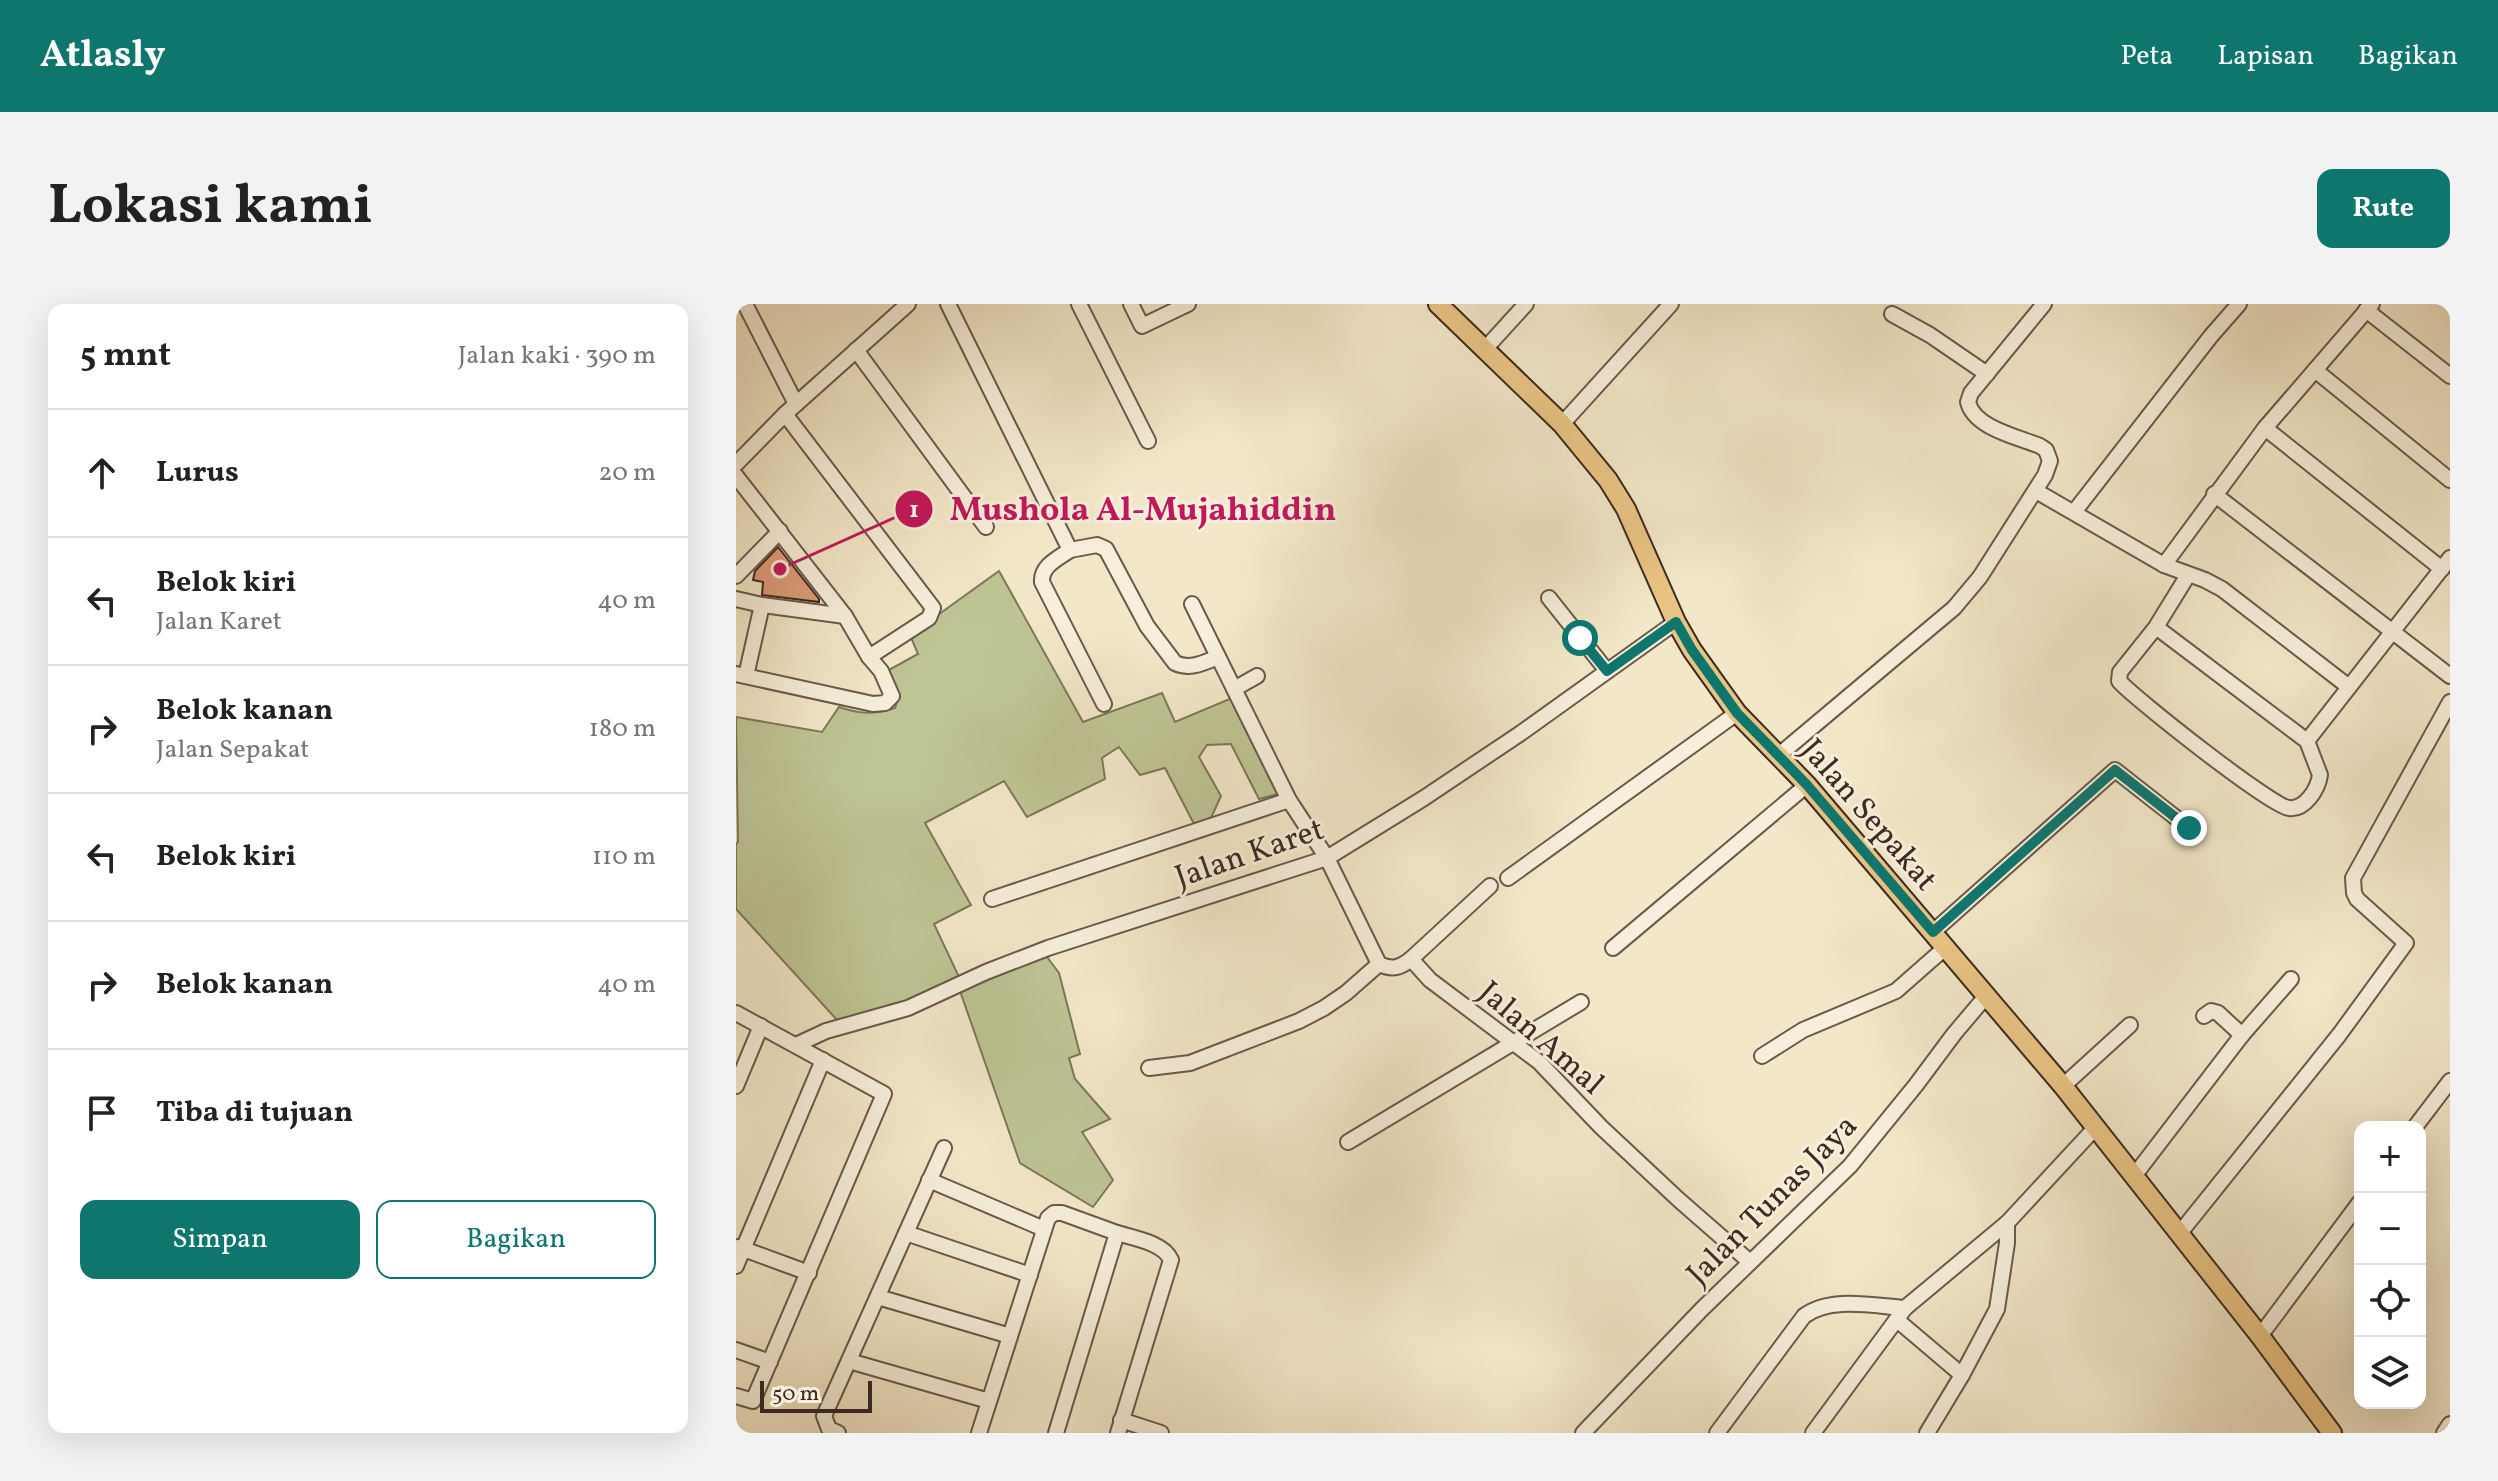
<!DOCTYPE html>
<html lang="id">
<meta charset="utf-8">
<style>
body{margin:0;font-family:Vollkorn,serif;background:#f2f2f2;color:#222}
.controls{position:absolute;right:24px;bottom:24px;display:grid;overflow:hidden;border-radius:16px;box-shadow:0 8px 32px #0002}
.controls button{width:72px;height:72px;display:grid;place-items:center;padding:0;border:0;border-bottom:2px solid #e0e0e0;background:#fff;color:#222;font:40px sans-serif}
.scale{position:absolute;left:24px;bottom:20px;width:112px;box-sizing:border-box;padding-left:8px;border:4px solid #3d2a21;border-top:0;font-size:22px;line-height:28px;white-space:nowrap;color:#3d2a21;-webkit-text-stroke:6px #f7efdb;paint-order:stroke}
.stop{position:absolute;width:24px;height:24px;margin:-18px;border:6px solid #0f766e;border-radius:50%;background:#fff}
.stop.end{background:#0f766e;border-color:#fff;box-shadow:0 2px 8px #0008}
.list{margin:0;padding:0;list-style:none}
h2{display:flex;justify-content:space-between;align-items:center;height:104px;margin:0;padding:0 32px;font-size:34px}
h2 small{font-size:26px;font-weight:400;color:#767676}
.list li{display:grid;grid-template-columns:52px 1fr auto;gap:24px;align-items:center;box-sizing:border-box;height:128px;padding:0 32px;border-top:2px solid #e0e0e0}
.list b{display:block;font-size:30px;white-space:nowrap}
.list p{margin:0;font-size:26px;white-space:nowrap;color:#767676}
.list em{font-size:26px;font-style:normal;color:#767676}
.actions{display:flex;gap:16px;padding:24px 32px}
.actions a{flex:1;padding:18px 0;border:2px solid #0f766e;border-radius:16px;text-align:center;font-size:28px;color:#0f766e}
.actions .main{background:#0f766e;color:#fff}
.icon{flex:none;width:44px;height:44px;fill:none;stroke:currentColor;stroke-width:2;stroke-linecap:round;stroke-linejoin:round}
.map{position:relative;flex:none;width:1714px;height:1129px;overflow:hidden;border-radius:16px}
header{display:flex;align-items:center;gap:48px;box-sizing:border-box;height:112px;padding:0 40px;background:#0f766e;color:#fff}
header strong{font-size:38px}
nav{display:flex;gap:44px;margin-inline-start:auto;font-size:28px}
.intro{display:flex;align-items:center;justify-content:space-between;box-sizing:border-box;height:192px;padding:0 48px}
h1{margin:0;font-size:56px}
.button{padding:20px 36px;border-radius:16px;background:#0f766e;color:#fff;font-size:28px;font-weight:700}
main{display:flex;gap:48px;padding:0 48px}
aside{flex:1;background:#fff;border-radius:16px;box-shadow:0 8px 32px #0002}
.map>svg:first-child{display:block}
</style>
<header>
<strong>Atlasly</strong>
<nav><a>Peta</a><a>Lapisan</a><a>Bagikan</a></nav>
</header>
<div class="intro"><h1>Lokasi kami</h1><a class="button">Rute</a></div>
<main>
<aside>
<h2>5 mnt<small>Jalan kaki · 390 m</small></h2>
<ul class="list">
<li><svg class="icon" aria-label="ahead" viewBox="0 0 24 24"><path d="M12 20V5M6 11l6-6 6 6"/></svg><div><b>Lurus</b></div><em>20 m</em></li>
<li><svg class="icon" aria-label="left" viewBox="0 0 24 24"><path d="M17 20v-9H6M10 6l-5 5 5 5"/></svg><div><b>Belok kiri</b><p>Jalan Karet</p></div><em>40 m</em></li>
<li><svg class="icon" aria-label="right" viewBox="0 0 24 24"><path d="M7 20v-9h11M14 6l5 5-5 5"/></svg><div><b>Belok kanan</b><p>Jalan Sepakat</p></div><em>180 m</em></li>
<li><svg class="icon" aria-label="left" viewBox="0 0 24 24"><path d="M17 20v-9H6M10 6l-5 5 5 5"/></svg><div><b>Belok kiri</b></div><em>110 m</em></li>
<li><svg class="icon" aria-label="right" viewBox="0 0 24 24"><path d="M7 20v-9h11M14 6l5 5-5 5"/></svg><div><b>Belok kanan</b></div><em>40 m</em></li>
<li><svg class="icon" aria-label="arrive" viewBox="0 0 24 24"><path d="M6 21V4h12l-3 4 3 4H6"/></svg><div><b>Tiba di tujuan</b></div></li>
</ul>
<div class="actions"><a class="main">Simpan</a><a>Bagikan</a></div>
</aside>
<div class="map">
<svg width="1714" height="1129" viewBox="0 0 1714 1129">
<rect width="100%" height="100%" fill="#f2e7c8"/>
<filter id="stains"><feTurbulence type="fractalNoise" baseFrequency=".0025" numOctaves="4"/><feColorMatrix values="0 0 0 0 .2 0 0 0 0 .09 0 0 0 0 .02 0 0 0 .5 -.17"/></filter>
<radialGradient id="worn" r=".72"><stop offset=".6" stop-color="#630" stop-opacity="0"/><stop offset="1" stop-color="#630" stop-opacity=".3"/></radialGradient>
<g fill="#bec494" stroke="#7e775a" stroke-width="2">
<path d="M 263,267 L 347,418 L 426,389 L 439,418 L 496,394 L 546,489 L 523,495 L 495,440 L 471,441 L 463,453 L 485,492 L 475,514 L 458,520 L 429,464 L 404,471 L 383,443 L 366,454 L 369,475 L 291,513 L 268,477 L 189,519 L 235,601 L 198,620 L 223,673 L 160,703 L 101,716 L 0,605 L 0,540 L 2,538 L 0,413 L 86,428 L 103,403 C 123,410 138,411 159,404 L 162,395 L 151,367 L 182,350 L 174,331 Z"/>
<path d="M 308,649 L 323,669 L 344,750 L 333,754 L 339,775 L 374,815 L 346,828 L 377,876 L 357,903 L 284,859 L 223,684 Z"/>
</g>
<path fill="#dd9b78" stroke="#3d2a21" stroke-width="2" d="M 42,243 L 83,295 L 83,298 L 26,291 L 27,278 L 17,276 L 19,267 Z"/>
<g fill="none" stroke-linecap="round" stroke-linejoin="round">
<defs>
<g id="minor">
<path d="M 9,0 L 60,100"/>
<path d="M 212,0 L 334,246 C 321,255 305,262 306,278 L 368,400"/>
<path d="M 343,0 L 412,137"/>
<path d="M 395,0 L 406,22 L 452,0"/>
<path d="M 1630,6 L 1714,72"/>
<path d="M 1156,10 L 1194,31 L 1251,70"/>
<path d="M 749,45 L 790,0"/>
<path d="M 120,46 L 250,223"/>
<path d="M 1579,66 L 1714,176"/>
<path d="M 49,110 L 197,304 L 193,314 L 133,353"/>
<path d="M 826,120 L 935,0"/>
<path d="M 1529,124 L 1706,265"/>
<path d="M 0,160 L 49,110 L 172,0"/>
<path d="M 0,172 L 109,312 L 133,353 L 145,367 L 156,392 L 149,399 L 137,400 L 0,370"/>
<path d="M 1300,187 L 1428,261 L 1469,276 L 1486,285 L 1613,383"/>
<path d="M 1478,190 L 1714,372"/>
<path d="M 1338,208 L 1475,32 L 1503,0"/>
<path d="M 334,246 L 361,241 L 370,245 L 411,322 L 439,359 C 454,366 467,359 482,353"/>
<path d="M 1428,261 L 1529,124 L 1636,0"/>
<path d="M 0,272 L 44,227"/>
<path d="M 813,294 L 871,367"/>
<path d="M 0,295 L 26,301 L 109,312"/>
<path d="M 456,300 L 553,496 L 591,554 L 643,660 C 656,666 664,664 675,655 L 694,676 L 803,758 L 865,823 L 943,896 L 1014,958"/>
<path d="M 1420,323 L 1571,437 L 1584,471 C 1582,485 1569,506 1553,504 C 1536,503 1399,395 1383,377 L 1384,368 L 1420,323 L 1452,271"/>
<path d="M 10,372 L 26,301"/>
<path d="M 498,385 L 521,372"/>
<path d="M 1571,437 L 1714,254"/>
<path d="M 1043,451 L 1218,304 L 1244,273 L 1309,171 L 1314,157 L 1310,146 L 1304,142 C 1282,133 1238,124 1232,98 L 1235,89 L 1308,0"/>
<path d="M 772,574 L 1001,409"/>
<path d="M 256,595 L 553,496"/>
<path d="M 1197,628 L 1379,466 L 1453,524"/>
<path d="M 877,644 L 1071,481"/>
<path d="M 675,655 L 754,582"/>
<path d="M 0,709 L 148,790 L 17,1097 L 0,1092"/>
<path d="M 1468,712 L 1475,707 L 1482,709 L 1506,731"/>
<path d="M 60,741 L 90,727 L 172,704 L 250,668 L 312,644 L 591,554 L 688,494 L 785,429 L 940,318"/>
<path d="M 1026,752 L 1067,726 L 1160,687 L 1210,643"/>
<path d="M 413,764 L 454,759 L 563,717 L 588,704 L 610,689 L 643,660"/>
<path d="M 0,782 L 25,722"/>
<path d="M 1327,782 L 1394,721"/>
<path d="M 1679,823 L 1714,777"/>
<path d="M 612,838 L 845,698"/>
<path d="M 1398,872 L 1506,731 L 1555,675"/>
<path d="M 193,876 L 308,925"/>
<path d="M 170,929 L 294,971"/>
<path d="M 1443,930 L 1603,731 L 1670,639 L 1621,595 L 1618,589 L 1617,574 L 1714,398"/>
<path d="M 2,943 L 73,969"/>
<path d="M 0,962 L 87,756"/>
<path d="M 142,993 L 274,1032"/>
<path d="M 1161,1016 L 1226,1071 L 1191,1129"/>
<path d="M 1524,1032 L 1624,898"/>
<path d="M 0,1046 L 34,1058"/>
<path d="M 113,1057 L 253,1097"/>
<path d="M 1226,1071 L 1261,1005 L 1271,939 L 1271,919"/>
<path d="M 385,1116 L 425,1129"/>
<path d="M 102,1129 L 93,1125 L 88,1112 L 208,844"/>
<path d="M 243,1129 L 312,914 L 318,909 L 326,909 L 381,929"/>
<path d="M 320,1129 L 381,929 C 398,934 428,939 435,956 L 382,1129"/>
<path d="M 847,1129 L 966,1005 L 1114,862 L 1180,781 L 1218,730 L 1251,691"/>
<path d="M 981,1129 L 1068,1012 C 1094,992 1138,1002 1169,1004 L 1271,919 L 1360,823"/>
<path d="M 1077,1129 L 1169,1004"/>
<path d="M 1708,1129 L 1714,1120"/>
</g>
<path id="major" d="M 702,0 L 826,120 L 872,176 L 890,205 L 940,318 L 956,346 L 1001,409 L 1071,481 L 1327,782 L 1524,1032 L 1596,1129"/>
</defs>
<use href="#minor" stroke="#6a594b" stroke-width="18"/>
<use href="#major" stroke="#3d2a21" stroke-width="22"/>
<use href="#minor" stroke="#f7efdb" stroke-width="14"/>
<use href="#major" stroke="#e9c484" stroke-width="18"/>
</g>
<g fill="none" stroke-linecap="round" stroke-linejoin="round">
<path stroke="#0f766e" stroke-width="10" d="M 844,334 L 871,367 L 940,318 L 956,346 L 1001,409 L 1071,481 L 1197,628 L 1379,466 L 1453,524"/>
</g>
<g text-anchor="middle" stroke-width="6" stroke-linejoin="round" paint-order="stroke">
<g font-size="32" fill="#3d2a21" stroke="#f7efdb">
<text transform="translate(1134 510) rotate(49)" y="11">Jalan Sepakat</text>
<text transform="translate(513 548) rotate(-19)" y="11">Jalan Karet</text>
<text transform="translate(806 733) rotate(41)" y="11">Jalan Amal</text>
<text transform="translate(1035 895) rotate(-45)" y="11">Jalan Tunas Jaya</text>
</g>
</g>
<path fill="none" stroke="#c2185b" stroke-width="3" d="M44 265L178 205"/>
<g fill="#c2185b" stroke="#f7efdb" stroke-width="3">
<circle cx="44" cy="265" r="8"/>
<circle cx="178" cy="205" r="20"/>
</g>
<g font-size="24" text-anchor="middle" font-weight="bold" fill="#fff">
<text x="178" y="213">1</text>
</g>
<g font-size="34" text-anchor="middle" font-weight="bold" fill="#c2185b" stroke="#f7efdb" stroke-width="6" stroke-linejoin="round" paint-order="stroke">
<text x="407" y="216">Mushola Al-Mujahiddin</text>
</g>
<rect width="100%" height="100%" filter="url(#stains)"/>
<rect width="100%" height="100%" fill="url(#worn)"/>
</svg>
<div class="controls">
<button>+</button>
<button>−</button>
<button><svg class="icon" aria-label="locate" viewBox="0 0 24 24"><circle cx="12" cy="12" r="6"/><path d="M12 2v4M12 18v4M2 12h4M18 12h4"/></svg></button>
<button><svg class="icon" aria-label="layers" viewBox="0 0 24 24"><path d="M12 4l9 5-9 5-9-5zM3 14l9 5 9-5"/></svg></button>
</div>
<div class="scale">50 m</div>
<div class="stop" style="left:844px;top:334px"></div>
<div class="stop end" style="left:1453px;top:524px"></div>
</div>
</main>
